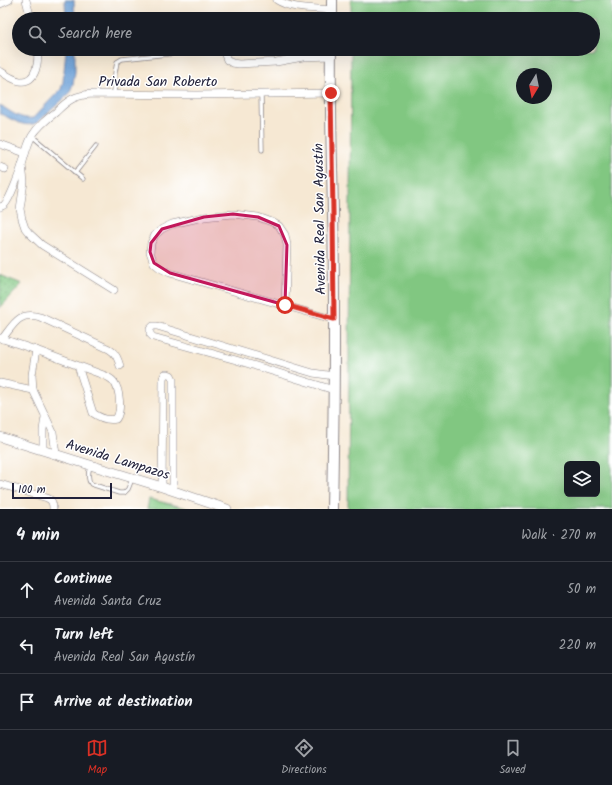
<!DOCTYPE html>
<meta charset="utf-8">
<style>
body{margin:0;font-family:Kalam,sans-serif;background:#242831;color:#f1f3f6}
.controls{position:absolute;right:12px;bottom:12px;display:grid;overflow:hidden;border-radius:6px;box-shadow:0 4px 16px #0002}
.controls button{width:36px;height:36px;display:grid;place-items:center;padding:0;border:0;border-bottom:1px solid #363941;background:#171b24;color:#f1f3f6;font:20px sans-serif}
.compass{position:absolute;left:516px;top:68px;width:36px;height:36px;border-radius:50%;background:#171b24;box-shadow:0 4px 16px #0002;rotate:190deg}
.scale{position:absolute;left:12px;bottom:10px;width:100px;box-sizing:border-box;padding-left:4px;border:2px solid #22223b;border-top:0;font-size:11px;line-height:14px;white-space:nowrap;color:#22223b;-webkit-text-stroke:3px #fff;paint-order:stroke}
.stop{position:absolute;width:12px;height:12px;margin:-9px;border:3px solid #d93025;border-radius:50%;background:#fff}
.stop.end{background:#d93025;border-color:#fff;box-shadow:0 1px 4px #0008}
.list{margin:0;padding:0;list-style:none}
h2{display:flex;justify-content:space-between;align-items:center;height:52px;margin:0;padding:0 16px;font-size:17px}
h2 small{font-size:13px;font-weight:400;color:#9ea1a6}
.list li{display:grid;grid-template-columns:26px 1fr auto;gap:12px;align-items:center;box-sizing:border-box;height:56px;padding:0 16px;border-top:1px solid #363941}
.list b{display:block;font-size:15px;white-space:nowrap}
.list p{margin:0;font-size:13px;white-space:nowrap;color:#9ea1a6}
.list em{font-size:13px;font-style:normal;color:#9ea1a6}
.icon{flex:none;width:22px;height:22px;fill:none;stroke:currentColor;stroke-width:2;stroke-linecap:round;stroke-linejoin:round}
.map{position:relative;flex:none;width:612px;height:509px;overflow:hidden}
.search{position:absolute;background:#171b24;box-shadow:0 4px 16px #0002;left:12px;right:12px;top:12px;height:44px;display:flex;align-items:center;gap:10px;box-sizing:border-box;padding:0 14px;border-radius:22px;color:#9ea1a6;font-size:15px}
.sheet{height:220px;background:#171b24}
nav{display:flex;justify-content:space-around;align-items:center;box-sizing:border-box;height:56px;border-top:1px solid #363941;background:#171b24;font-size:11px;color:#9ea1a6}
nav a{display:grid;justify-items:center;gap:2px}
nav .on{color:#d93025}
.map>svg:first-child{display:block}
</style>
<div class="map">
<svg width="612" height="509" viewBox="0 0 612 509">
<defs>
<pattern id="park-dots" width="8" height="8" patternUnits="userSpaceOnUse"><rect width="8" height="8" fill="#81c781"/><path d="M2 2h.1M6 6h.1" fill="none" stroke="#69a16b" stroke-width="1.8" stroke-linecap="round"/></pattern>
</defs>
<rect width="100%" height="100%" fill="#fff"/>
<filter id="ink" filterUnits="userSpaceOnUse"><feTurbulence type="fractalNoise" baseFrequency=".025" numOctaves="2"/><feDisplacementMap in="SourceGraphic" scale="8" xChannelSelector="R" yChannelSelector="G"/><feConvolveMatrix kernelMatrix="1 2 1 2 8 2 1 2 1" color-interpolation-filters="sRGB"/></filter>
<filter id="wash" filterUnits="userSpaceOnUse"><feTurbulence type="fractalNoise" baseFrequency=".012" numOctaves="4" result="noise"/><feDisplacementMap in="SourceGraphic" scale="16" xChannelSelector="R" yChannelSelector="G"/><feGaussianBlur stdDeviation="0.9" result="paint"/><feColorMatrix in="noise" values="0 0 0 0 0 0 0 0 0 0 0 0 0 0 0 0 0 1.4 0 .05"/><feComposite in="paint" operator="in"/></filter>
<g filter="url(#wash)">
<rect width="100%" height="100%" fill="#f6e8d3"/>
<g fill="#81c781" stroke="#52745e" fill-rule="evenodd">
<path d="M 351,0 L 612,0 L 612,509 L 348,509 L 351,49 L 593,49 L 593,19 L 351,19 ZM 522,74 L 546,74 L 546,98 L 522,98 ZM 567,464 L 597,464 L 597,494 L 567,494 Z"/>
<path d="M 149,499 L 191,509 L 147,509 Z"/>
</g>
<path fill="url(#park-dots)" stroke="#52745e" d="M 0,275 L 22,284 L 0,308 Z"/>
<g fill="#699ed5" stroke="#466088">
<path d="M 65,0 L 74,0 L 75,19 L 66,19 Z"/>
<path d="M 66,49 L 75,49 L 75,72 L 73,84 L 69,94 L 38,122 C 24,130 12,118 0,114 L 0,105 C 10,111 20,120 33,118 L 61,89 L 63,82 Z"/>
</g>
</g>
<g filter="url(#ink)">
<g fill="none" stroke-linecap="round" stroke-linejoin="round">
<defs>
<g id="service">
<path d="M 114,94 L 115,73 L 117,62 L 122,59 L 187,52"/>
<path d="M 261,94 L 262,150"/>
<path d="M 32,136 L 83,179"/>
<path d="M 75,173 L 96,146"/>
<path d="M 90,466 C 88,473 87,479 91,484 L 119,493 L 124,493 L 128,489 L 132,479"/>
</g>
<g id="minor">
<path d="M 26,0 L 31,19"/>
<path d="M 277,0 C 293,10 314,8 332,10"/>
<path d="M 0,4 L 9,0"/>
<path d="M 228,49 L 226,50 L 225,55 L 227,60 L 232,63 L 239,64 L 276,62 L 303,57 L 331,56"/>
<path d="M 289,49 L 289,59"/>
<path d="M 0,71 C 6,75 13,80 20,81 C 37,83 39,60 37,49"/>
<path d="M 0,144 L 25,153"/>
<path d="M 22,165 L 24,182 L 20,209 L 22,219 L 25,228 L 29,233 L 42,245 L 114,290"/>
<path d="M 0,167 L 5,169"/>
<path d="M 0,207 C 2,206 4,206 5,204 C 10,199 20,172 22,165 C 25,155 27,145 32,136 C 38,126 47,119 56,112 C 68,100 75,95 93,94 L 197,95 L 331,93"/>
<path d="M 285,305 L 287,245 L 285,235 L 279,226 L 272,222 L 258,217 L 233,214 L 204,217 L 172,224 L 162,229 L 155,235 L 151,243 L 150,252 L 154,263 L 160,268 L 170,273 L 325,317 L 334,319"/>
<path d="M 0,338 L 36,350 L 106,376 C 109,378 112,379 114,382 C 120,390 122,411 116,419 C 107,421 100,418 93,413 L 78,366"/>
<path d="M 2,339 C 14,324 19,311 40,317 L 109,349 C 116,353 118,359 120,366"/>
<path d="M 36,350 L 32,375 L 33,390 L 53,432 L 56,454"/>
<path d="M 334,376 L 313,373 L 157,326 L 153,326 L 150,329 L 150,334 L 153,337 L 236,360 L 334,390"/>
<path d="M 0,383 L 33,390"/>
<path d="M 43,450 L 43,430 L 45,417"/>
<path d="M 0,484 L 47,498 C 52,500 53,503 53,509"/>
<path d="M 162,487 L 163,378 L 165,374 L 168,374 L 171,375 L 173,379 L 173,490"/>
</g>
<path id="tertiary" d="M 0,437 L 90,465 L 162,487 L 227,509"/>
<g id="secondary">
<path d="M 332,19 L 332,0"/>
<path d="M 331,49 C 330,103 332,158 333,212 C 335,311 334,410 332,509"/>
</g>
</defs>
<use href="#service" stroke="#8c8587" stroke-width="5"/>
<use href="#minor" stroke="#8c8587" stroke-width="8"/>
<use href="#tertiary" stroke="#8c8587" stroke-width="10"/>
<use href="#secondary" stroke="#8c8587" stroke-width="12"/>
<use href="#service" stroke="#fff" stroke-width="3.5"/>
<use href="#minor" stroke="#fff" stroke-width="7"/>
<use href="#tertiary" stroke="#fff" stroke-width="9"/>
<use href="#secondary" stroke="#fff" stroke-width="10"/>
</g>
</g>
<g fill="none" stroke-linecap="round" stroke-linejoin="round" filter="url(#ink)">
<path stroke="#d93025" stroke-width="5" d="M 285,305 L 334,319 L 333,212 L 331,93"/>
</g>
<path fill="#c2185b" fill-opacity="0.2" stroke="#c2185b" stroke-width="3" stroke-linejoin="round" d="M 233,214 L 258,217 L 279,226 L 287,245 L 285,305 L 170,273 L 154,263 L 150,252 L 151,243 L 162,229 L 204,217 Z"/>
<g text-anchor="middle" stroke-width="3" stroke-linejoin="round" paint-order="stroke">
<g font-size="14" fill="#22223b" stroke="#fff">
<text x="158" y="86">Privada San Roberto</text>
<text transform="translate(319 219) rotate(-91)" y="5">Avenida Real San Agustín</text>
<text transform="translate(118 459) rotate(17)" y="5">Avenida Lampazos</text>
</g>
</g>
</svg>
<div class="controls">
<button><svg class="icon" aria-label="layers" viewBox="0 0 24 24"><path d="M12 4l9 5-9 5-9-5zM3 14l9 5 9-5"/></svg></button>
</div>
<svg class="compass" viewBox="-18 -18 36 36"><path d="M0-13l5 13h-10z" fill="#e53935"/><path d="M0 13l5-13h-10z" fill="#9ea1a6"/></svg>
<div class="scale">100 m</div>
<div class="stop" style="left:285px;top:305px"></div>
<div class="stop end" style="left:331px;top:93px"></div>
<div class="search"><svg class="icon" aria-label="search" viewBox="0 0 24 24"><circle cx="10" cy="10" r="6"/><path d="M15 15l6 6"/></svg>Search here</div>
</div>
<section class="sheet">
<h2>4 min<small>Walk · 270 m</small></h2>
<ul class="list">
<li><svg class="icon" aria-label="ahead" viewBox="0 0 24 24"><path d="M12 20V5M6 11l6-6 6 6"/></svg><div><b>Continue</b><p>Avenida Santa Cruz</p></div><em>50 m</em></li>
<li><svg class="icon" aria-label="left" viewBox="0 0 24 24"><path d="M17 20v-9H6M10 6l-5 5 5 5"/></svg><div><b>Turn left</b><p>Avenida Real San Agustín</p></div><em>220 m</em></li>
<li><svg class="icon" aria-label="arrive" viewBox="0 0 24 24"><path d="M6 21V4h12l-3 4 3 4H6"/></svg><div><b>Arrive at destination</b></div></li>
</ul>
</section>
<nav>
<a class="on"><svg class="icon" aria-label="map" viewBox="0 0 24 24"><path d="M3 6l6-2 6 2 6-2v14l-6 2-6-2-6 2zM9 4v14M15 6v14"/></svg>Map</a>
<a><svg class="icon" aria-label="directions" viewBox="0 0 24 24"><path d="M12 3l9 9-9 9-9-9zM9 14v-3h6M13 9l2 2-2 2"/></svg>Directions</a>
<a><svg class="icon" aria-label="saved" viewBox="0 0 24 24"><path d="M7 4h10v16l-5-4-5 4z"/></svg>Saved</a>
</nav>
